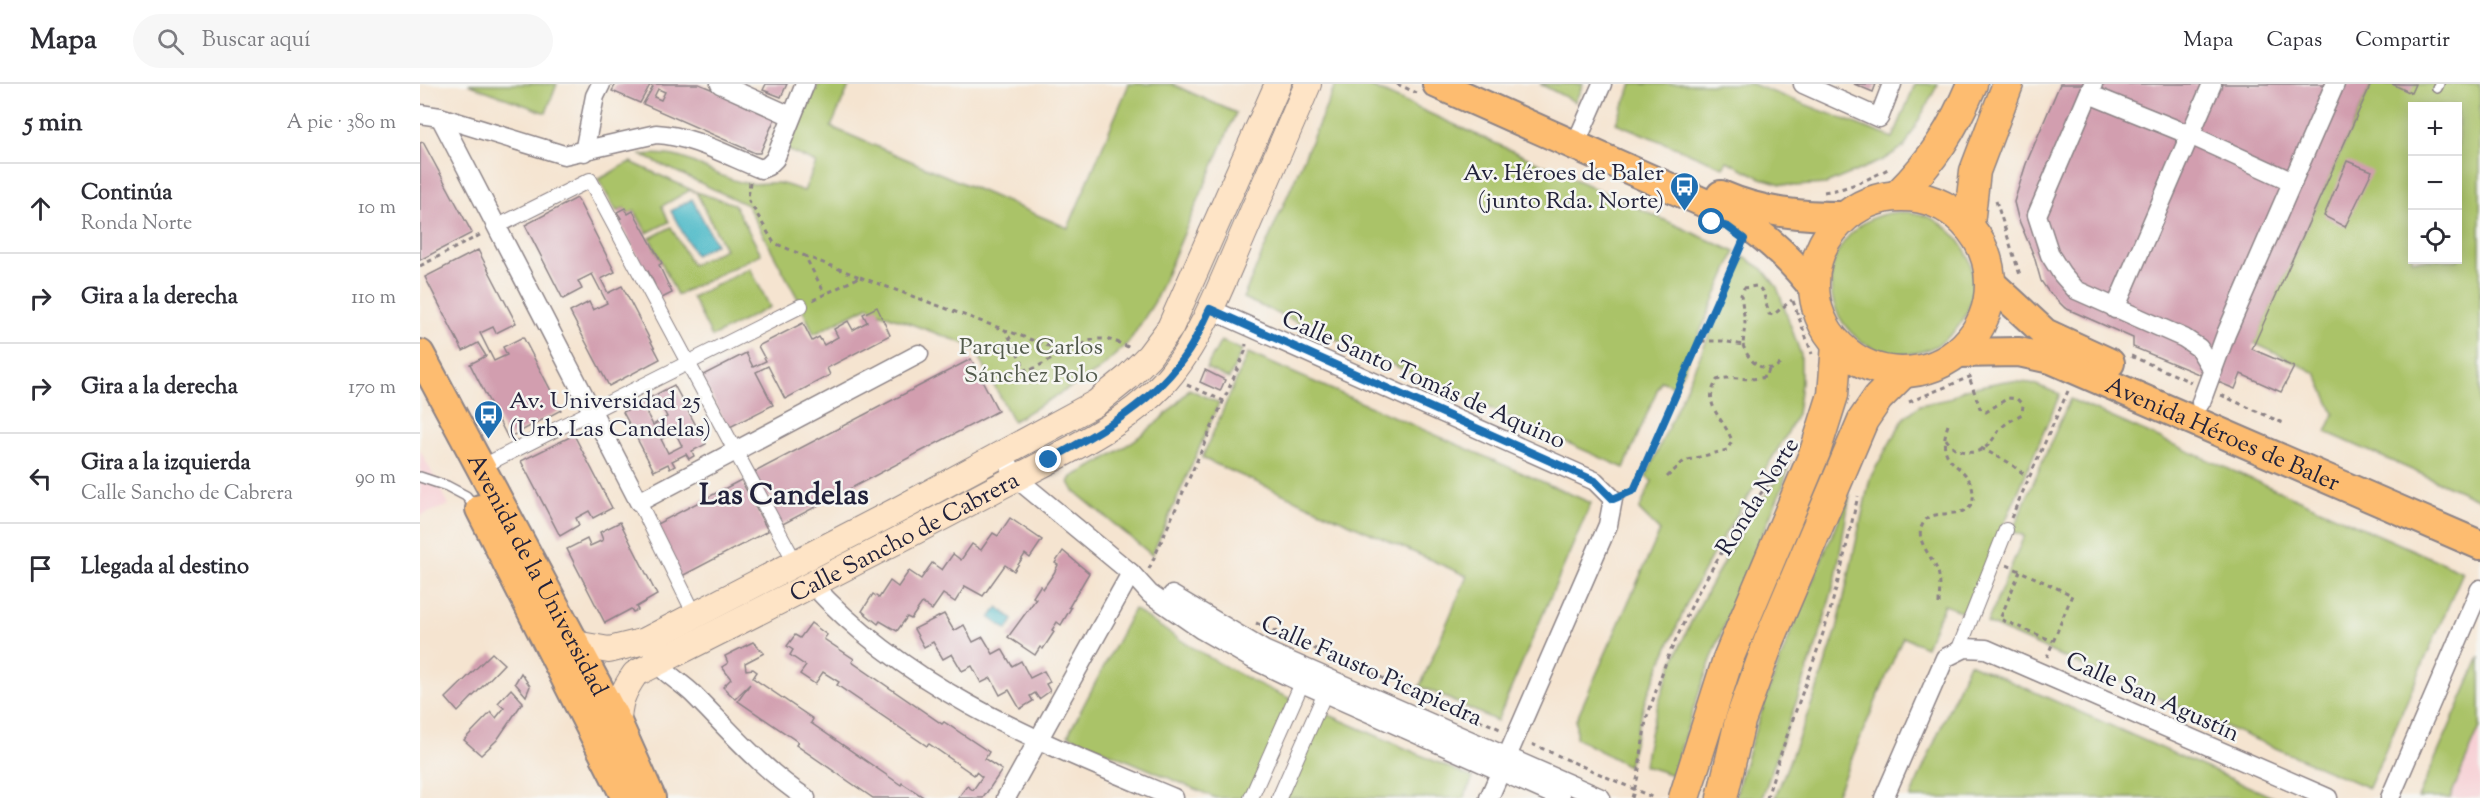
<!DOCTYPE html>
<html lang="es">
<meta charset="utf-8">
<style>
body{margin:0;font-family:"Sorts Mill Goudy",serif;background:#f7f7f7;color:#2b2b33}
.controls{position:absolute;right:18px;top:18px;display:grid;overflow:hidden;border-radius:0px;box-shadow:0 3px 15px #0003}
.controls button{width:54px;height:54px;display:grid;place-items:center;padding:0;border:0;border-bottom:2px solid #e1e1e2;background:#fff;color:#2b2b33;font:30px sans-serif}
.stop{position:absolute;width:18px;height:18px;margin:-14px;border:4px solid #1f6fb2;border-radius:50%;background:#fff}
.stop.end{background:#1f6fb2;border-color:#fff;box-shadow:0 2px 6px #0008}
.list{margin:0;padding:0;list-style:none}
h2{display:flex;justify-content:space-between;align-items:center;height:78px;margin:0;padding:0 24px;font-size:26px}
h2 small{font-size:20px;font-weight:400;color:#7c7c81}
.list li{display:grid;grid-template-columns:39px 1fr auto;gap:18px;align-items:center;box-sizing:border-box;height:90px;padding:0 24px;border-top:2px solid #e1e1e2}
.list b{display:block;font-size:22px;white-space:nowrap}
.list p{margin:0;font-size:20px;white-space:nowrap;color:#7c7c81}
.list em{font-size:20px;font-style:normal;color:#7c7c81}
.icon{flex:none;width:33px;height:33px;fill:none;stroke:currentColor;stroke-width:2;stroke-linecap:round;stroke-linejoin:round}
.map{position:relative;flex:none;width:2060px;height:714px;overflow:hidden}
header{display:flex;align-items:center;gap:36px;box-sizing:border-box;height:84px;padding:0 30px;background:#fff;border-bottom:2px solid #e1e1e2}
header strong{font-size:28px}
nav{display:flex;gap:33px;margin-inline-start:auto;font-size:21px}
.search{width:420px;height:54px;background:#f7f7f7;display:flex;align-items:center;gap:15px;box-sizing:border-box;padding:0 21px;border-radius:33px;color:#7c7c81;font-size:22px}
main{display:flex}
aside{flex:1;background:#fff}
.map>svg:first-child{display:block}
</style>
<header>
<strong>Mapa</strong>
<div class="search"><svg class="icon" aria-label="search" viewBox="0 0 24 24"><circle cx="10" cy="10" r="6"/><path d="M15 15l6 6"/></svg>Buscar aquí</div>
<nav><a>Mapa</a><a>Capas</a><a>Compartir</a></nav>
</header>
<main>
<aside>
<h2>5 min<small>A pie · 380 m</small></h2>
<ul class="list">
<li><svg class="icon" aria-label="ahead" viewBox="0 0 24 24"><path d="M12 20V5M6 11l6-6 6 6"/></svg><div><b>Continúa</b><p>Ronda Norte</p></div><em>10 m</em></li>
<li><svg class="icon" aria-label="right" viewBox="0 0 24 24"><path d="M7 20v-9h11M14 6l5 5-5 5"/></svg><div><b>Gira a la derecha</b></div><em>110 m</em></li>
<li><svg class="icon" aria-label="right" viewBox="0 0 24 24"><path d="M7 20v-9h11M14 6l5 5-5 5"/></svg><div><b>Gira a la derecha</b></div><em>170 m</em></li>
<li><svg class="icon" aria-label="left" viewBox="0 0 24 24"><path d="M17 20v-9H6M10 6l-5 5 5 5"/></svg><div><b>Gira a la izquierda</b><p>Calle Sancho de Cabrera</p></div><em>90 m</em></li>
<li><svg class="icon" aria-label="arrive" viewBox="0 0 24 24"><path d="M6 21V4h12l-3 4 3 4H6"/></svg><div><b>Llegada al destino</b></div></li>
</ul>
</aside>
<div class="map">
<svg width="2060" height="714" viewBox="0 0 2060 714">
<rect width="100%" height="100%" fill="#f6f6f2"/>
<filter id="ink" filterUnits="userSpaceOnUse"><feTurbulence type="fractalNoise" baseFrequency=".0167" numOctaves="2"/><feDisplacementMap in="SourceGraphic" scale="12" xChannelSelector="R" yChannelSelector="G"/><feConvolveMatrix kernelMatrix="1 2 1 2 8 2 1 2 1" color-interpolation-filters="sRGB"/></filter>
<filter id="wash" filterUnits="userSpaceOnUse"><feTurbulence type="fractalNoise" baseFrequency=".008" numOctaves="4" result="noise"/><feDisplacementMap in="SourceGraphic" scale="24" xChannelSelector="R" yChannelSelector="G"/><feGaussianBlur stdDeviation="1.35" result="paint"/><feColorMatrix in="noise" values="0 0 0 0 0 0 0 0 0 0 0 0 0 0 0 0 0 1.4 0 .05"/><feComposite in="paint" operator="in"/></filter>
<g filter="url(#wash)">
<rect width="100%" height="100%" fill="#f5e4d0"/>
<g fill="#f7cfd4">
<path d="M 0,366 L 29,421 L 0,432 Z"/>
<path d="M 2060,643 L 2060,714 L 2030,714 Z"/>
</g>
<g fill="#aac368" stroke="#667252" stroke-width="1.5" fill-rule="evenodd">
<path d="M 48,0 L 137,0 L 126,29 Z"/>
<path d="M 399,0 L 430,0 L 411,43 L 648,144 L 709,0 L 752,0 L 816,29 L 734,219 L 709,258 L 677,288 L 593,337 L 554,263 L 453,226 L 449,222 L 394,250 L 378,215 L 327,121 L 221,71 C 270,66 279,87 320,98 C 335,102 344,98 357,99 C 366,100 375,104 384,107 L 396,79 L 363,64 Z"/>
<path d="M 916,0 L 945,0 L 1315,168 L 1256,303 L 1241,297 L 1204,384 L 823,214 Z"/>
<path d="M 1120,0 L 1163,0 L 1155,18 Z"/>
<path d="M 1212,0 L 1332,0 L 1473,54 L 1495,0 L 1518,0 L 1485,62 L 1463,76 L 1406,100 L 1375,102 L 1361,100 L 1341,94 L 1307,77 L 1303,83 L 1196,39 Z"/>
<path d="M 1951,0 L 2060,0 L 2060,416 L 1906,348 L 1914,330 L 1896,289 L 1834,259 ZM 1992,22 L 2038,22 L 2038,176 L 1992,176 Z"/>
<path d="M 211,78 L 276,108 L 314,120 L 341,170 L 257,211 L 230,154 L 251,143 L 272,181 L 305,165 L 276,108 L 270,106 L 242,122 L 249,138 L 227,149 L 215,127 L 208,130 L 204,124 L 197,128 L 178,95 C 191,91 198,82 211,78 Z"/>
<circle cx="1482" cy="199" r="71"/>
<path d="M 1324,173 L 1343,185 L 1357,203 L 1381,271 L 1381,299 L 1377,330 L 1366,352 L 1298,461 L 1271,510 L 1225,616 L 1208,682 L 1156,654 L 1156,636 L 1240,447 L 1219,426 L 1232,397 L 1226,393 Z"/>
<path d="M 330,184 L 350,223 L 292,253 L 272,213 Z"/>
<path d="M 801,257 L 822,266 L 809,295 L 786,284 Z"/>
<path d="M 828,269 L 1171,419 L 1077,637 L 1000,602 L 1047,492 L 782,374 Z"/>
<path d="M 1585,297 L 1611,299 L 1640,310 L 1546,529 L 1524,521 L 1506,563 L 1483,553 L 1415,714 L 1355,714 L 1395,611 L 1417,545 L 1450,394 L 1484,334 L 1500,321 L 1528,315 L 1545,305 Z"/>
<path d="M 769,305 L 799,319 L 732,471 L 654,407 L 649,398 L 652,393 C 696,370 738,345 769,305 Z"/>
<path d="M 1650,315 L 2043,488 L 1949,704 L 1661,581 L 1567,539 L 1604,452 L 1592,447 Z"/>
<path d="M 1370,377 L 1363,402 C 1322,497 1281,591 1253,691 L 1224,682 C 1237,590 1286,504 1335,426 C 1346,409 1359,394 1370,377 Z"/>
<path d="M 1430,410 L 1416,493 L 1399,554 L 1342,714 L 1315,714 C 1343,608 1386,510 1430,410 Z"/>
<path d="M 714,525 C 764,560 815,591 871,615 L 828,714 L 796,714 L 648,651 Z"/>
<path d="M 2060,573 L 2060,643 L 2030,714 L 1998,714 Z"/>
<path d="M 1549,579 L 1841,708 L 1854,714 L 1490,714 Z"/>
<path d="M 900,627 L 1053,694 L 1044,714 L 862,714 Z"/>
</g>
<g fill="#4cb9c7" stroke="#376e81" stroke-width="1.5">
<path d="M 272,115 L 296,160 L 275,171 L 251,127 Z"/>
<path d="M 578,523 L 593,536 L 587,546 L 570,534 Z"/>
</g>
<g id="blocks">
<g fill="#d29eaf" fill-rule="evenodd">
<path d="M 196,0 L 279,0 L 353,31 L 355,34 L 340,69 L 335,69 L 223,20 L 233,3 L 230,1 L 220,19 L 192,7 ZM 238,5 L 245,8 L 241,16 L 234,13 Z"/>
<path d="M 346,0 L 367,0 L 361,13 L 343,6 Z"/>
<path d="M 1434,0 L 1456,0 L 1453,8 Z"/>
<path d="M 1640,0 L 1951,0 L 1832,265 L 1874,283 L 1861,308 L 1821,290 L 1815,305 L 1713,263 L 1713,254 L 1645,224 L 1628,207 L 1621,197 L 1614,172 L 1598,134 L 1594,118 L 1606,80 Z"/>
<path d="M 1972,0 L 1995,0 L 1991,9 Z"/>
<path d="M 3,58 L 52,149 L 0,176 L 0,59 Z"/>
<path d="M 1927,77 L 1952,87 L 1925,143 L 1904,132 Z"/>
<path d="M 157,114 L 195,188 L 181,195 L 188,209 L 202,202 L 240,275 L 189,302 L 150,228 L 169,218 L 173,226 L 187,219 L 172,190 L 158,197 L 162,205 L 143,215 L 105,141 Z"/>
<path d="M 205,124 L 208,130 L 213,127 L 242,179 L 239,181 L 252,209 L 240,215 L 232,202 L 235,201 L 228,187 L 225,188 L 198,135 L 201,134 L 197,128 Z"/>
<path d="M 58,166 L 96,239 L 76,249 L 73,243 L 60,249 L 74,277 L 87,271 L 83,263 L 103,253 L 141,326 L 88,354 L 50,280 L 66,272 L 58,259 L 43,267 L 5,193 Z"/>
<path d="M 457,223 L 470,251 L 407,284 L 410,291 L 365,315 L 348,282 L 336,288 L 353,321 L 308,344 L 281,292 L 326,269 L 333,283 L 346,277 L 338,262 L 383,239 L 392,257 L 399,253 L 404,261 L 418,253 L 414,245 L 428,237 L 433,246 L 447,238 L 443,230 Z"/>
<path d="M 551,275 L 578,327 L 359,442 L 349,423 L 357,419 L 353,412 L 345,416 L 331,390 Z"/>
<path d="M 785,286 L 805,296 L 800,307 L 780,298 Z"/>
<path d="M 254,301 L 286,360 L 272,367 L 274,372 L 269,375 L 266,370 L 252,377 L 255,382 L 250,385 L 248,380 L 234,387 L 203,328 ZM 240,319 L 247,333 L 233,341 L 225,326 ZM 255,348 L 262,362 L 248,369 L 241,355 Z"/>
<path d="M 154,351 L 192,424 L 173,434 L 169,427 L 156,434 L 159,441 L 140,452 L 101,377 Z"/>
<path d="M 321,396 L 348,447 L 260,493 L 233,442 Z"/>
<path d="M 590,434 L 622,456 L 610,474 L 605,470 L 594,487 L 585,481 L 563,512 L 545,502 L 535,518 L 523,510 L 512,526 L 502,519 L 491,535 L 487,533 L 477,547 L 460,537 L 458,540 L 442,527 L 453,510 L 459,514 L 470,497 L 478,503 L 489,487 L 501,495 L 512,479 L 522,486 L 533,470 L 541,476 L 552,460 L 561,466 L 573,449 L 578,452 Z"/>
<path d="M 200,438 L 237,511 L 216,523 L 218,526 L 213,528 L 211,525 L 185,539 L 147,465 L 167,455 L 170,462 L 183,456 L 180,448 Z"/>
<path d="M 643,467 L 669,489 L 649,523 L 651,524 L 641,541 L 637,538 L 632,546 L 634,548 L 623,565 L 620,563 L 615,571 L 588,553 L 616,515 L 613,513 L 620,502 L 623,505 L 634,489 L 638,481 L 635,479 Z"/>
<path d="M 524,530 L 534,547 L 544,541 L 553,558 L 563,553 L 573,570 L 582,565 L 592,582 L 601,577 L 610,594 L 624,587 L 630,598 L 626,600 L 630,607 L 619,615 L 615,609 L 610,612 L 613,617 L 600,625 L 589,606 L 580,611 L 571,594 L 561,599 L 552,582 L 542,587 L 532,570 L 523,575 L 513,558 L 504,563 L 494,545 Z"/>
<path d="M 391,539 L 407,551 L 404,555 L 434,575 L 432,578 L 522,640 L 524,638 L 569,668 L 565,675 L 582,686 L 563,714 L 538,714 L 547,702 L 553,706 L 562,693 L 556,688 L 554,691 L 509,660 L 507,662 L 417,601 L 419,598 L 403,588 L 395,600 L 380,590 L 386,582 L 370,571 L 373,566 L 367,562 L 375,551 L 380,554 Z"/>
<path d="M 333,558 L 344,569 L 325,579 L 326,586 L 333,585 L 337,588 L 333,594 L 393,635 L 391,639 L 481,701 L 482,699 L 505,714 L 453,714 L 376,661 L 378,658 L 318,617 L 330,600 L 315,615 L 303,603 L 311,595 L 302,583 L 308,579 L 305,572 Z"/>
<path d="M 72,569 L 84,580 L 38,628 L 26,614 Z"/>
<path d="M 101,589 L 110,602 L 106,612 L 95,599 Z"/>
<path d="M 91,605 L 103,618 L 77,656 L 61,671 L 44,656 L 71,628 L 76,634 L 84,624 L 78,619 Z"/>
</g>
</g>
</g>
<g filter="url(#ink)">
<use href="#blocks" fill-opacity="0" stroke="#8c8386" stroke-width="1.5"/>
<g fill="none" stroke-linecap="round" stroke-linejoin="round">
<defs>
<g id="service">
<path d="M 2017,4 L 2019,0"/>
<path d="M 0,393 L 27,402 L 46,412 L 57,425"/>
</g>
<g id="pedestrian">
<path d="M 76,143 L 170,96 L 375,478"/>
<path d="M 59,384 L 381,222"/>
<path d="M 219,418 L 275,531"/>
<path d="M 1538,567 L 1586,446"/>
<path d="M 831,714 L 882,599"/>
<path d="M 859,714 L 905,609"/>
</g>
<g id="minor">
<path d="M 300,0 L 371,32"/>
<path d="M 1383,0 L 1459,34 L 1472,0"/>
<path d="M 1673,0 L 1617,131 L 1630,171 L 1642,190 L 1656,206 L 1764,254 L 1779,264 L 1793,287"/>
<path d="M 1669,10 L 1770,51 L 1873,98"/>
<path d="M 0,30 L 20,33 L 144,71 L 236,50 C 273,52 306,71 341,85 L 348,82 L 355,75 L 385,0"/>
<path d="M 20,33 L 219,418 L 499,270"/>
<path d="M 1160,50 L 1182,0"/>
<path d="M 164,68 L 175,12 L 181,0"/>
<path d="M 790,225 L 1175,397 L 1193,415 L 1188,441 L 1069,714"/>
<path d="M 1695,225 L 1792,0"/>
<path d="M 1781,318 L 1806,250 L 1915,0"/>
<path d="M 583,370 L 596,394 L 711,489 L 730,510 L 782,546 L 834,576 L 882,599 L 1141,714"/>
<path d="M 392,500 C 490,608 623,659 754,714"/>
<path d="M 752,511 L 844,566 L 1181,714"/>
<path d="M 233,572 C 241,588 260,597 273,610 C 309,646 343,686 386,714"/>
<path d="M 586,714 L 711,489"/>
<path d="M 1464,714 L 1525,574 L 1545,564 L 1566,565 L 1908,714"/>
<path d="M 1970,714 L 2060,505"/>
</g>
<g id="secondary">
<path d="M 155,560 L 189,566 L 225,557 L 478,426 L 676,319 L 707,294 L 729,272 L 750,244 L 858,0"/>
<path id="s1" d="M 198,640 C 198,619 203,607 215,590 C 336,529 456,469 575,405 C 634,373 710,342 752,289 C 782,251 800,204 819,160 C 842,107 865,53 888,0"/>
</g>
<g id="primary">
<path d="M 1017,0 L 1316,133 C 1347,153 1372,176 1394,205"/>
<path d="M 1301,111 C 1342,129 1381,132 1425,132"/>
<path d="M 1571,199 L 1625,249 L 1690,279"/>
<path id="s2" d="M 1537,269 L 1599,268 L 1631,275 L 2060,461"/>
<path id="s3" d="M 0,270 L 198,640 L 231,714"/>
<path d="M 60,425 L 206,714"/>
</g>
<g id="trunk">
<path d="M 1478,111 C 1514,75 1532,47 1552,0"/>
<circle cx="1482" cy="200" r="88"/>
<path d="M 1549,140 L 1555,87 L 1588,0"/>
<path d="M 1264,714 L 1308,575 L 1395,368 L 1413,311 L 1417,260"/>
<path d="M 1302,714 L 1320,637 L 1349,557 L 1443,336 L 1458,314 L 1483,289"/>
</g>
</defs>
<use href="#service" stroke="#8c8386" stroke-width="12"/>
<use href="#pedestrian" stroke="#8c8386" stroke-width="16"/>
<use href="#minor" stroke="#8c8386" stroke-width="21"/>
<use href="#secondary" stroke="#8c8386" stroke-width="28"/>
<use href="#primary" stroke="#8c8386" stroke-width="32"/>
<use href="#trunk" stroke="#8c8386" stroke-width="33"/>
<g stroke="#8c8386" stroke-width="3" stroke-dasharray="4.5 4.5" stroke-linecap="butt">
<path d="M 977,0 L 997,9"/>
<path d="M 330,98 L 328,115 L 354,159 L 385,172"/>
<path d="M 1404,108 C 1428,105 1449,95 1470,84"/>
<path d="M 1576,117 L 1601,194"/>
<path d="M 0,182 L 62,150"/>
<path d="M 440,193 L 645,268 L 607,288 L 586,247"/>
<path d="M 393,216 L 440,193 L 385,172 L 405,210"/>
<path d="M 1373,217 L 1392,270"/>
<path d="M 1281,257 L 1303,257 L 1323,261 L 1325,238 L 1321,211 L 1324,204 L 1336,202 L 1343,207 L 1349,230 L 1353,231 L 1372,216"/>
<path d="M 1323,261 C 1328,277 1344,292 1360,280"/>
<path d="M 645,268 C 655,266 659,262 667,258 C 682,251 696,257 710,264"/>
<path d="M 1711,272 L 1771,298"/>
<path d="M 767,301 L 804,317"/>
<path d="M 1801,311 L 1865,340"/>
<path d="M 1489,318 L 1552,292"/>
<path d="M 1526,355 C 1535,369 1554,373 1567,362 C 1573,357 1576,349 1582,343 C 1588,338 1595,334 1602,330 L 1603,321 L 1597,315 L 1588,314 L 1566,328 L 1560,324 L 1549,293"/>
<path d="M 1561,364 L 1588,378 L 1608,393"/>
<path d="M 1247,393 L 1264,377 L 1307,366 L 1312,357 C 1304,333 1281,323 1297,296 C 1314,290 1330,299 1347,292 L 1349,285"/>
<path d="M 1209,408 L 1214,406 L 1321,162"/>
<path d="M 1591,434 L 1648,307"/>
<path d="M 1587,481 L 1652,511 L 1627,573"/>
<path d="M 729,485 L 825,268 L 826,260"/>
<path d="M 1600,487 L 1580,535 L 1633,557"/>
<path d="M 1519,520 C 1519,511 1521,501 1519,492 C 1516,474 1491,457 1504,438 C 1515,421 1556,441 1553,409 C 1550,377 1513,385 1528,341"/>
<path d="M 836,539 L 1080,645"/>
<path d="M 1112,660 L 1234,714"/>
<path d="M 1212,714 L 1218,692 L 1226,636 L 1247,575 L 1277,510 L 1320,437 L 1354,392 L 1368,367"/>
<path d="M 1347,714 C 1364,655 1387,599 1406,540 C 1419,498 1428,454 1438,412"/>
</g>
<use href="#service" stroke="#fff" stroke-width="9"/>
<use href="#pedestrian" stroke="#fff" stroke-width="14"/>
<use href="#minor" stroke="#fff" stroke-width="18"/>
<use href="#secondary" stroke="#fee4c6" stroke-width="26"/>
<use href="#primary" stroke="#fdbc70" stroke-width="28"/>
<use href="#trunk" stroke="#fdbc70" stroke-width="30"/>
</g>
</g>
<g fill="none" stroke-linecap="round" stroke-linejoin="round" filter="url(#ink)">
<path stroke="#1f6fb2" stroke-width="8" d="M 629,376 C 682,347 735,318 769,266 C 777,254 783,239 790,225 L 1175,397 L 1193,415 L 1214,406 L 1324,155 L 1308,143 L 1292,138"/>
</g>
<defs>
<symbol id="bus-pin" viewBox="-11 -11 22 30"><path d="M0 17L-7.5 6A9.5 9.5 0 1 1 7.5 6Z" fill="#1f6fb2" stroke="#f6f6f2"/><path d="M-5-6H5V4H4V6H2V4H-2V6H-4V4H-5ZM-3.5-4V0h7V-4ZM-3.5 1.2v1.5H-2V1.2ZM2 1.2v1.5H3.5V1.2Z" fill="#fff"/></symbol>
</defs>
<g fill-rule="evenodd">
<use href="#bus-pin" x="1248" y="86" width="33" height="45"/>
<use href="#bus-pin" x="52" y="314" width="33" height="45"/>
</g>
<g text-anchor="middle" stroke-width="5" stroke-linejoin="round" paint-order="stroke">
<g font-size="24" fill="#22223b" stroke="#f6f6f2" text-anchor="end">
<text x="1244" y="96">Av. Héroes de Baler<tspan x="1244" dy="28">(junto Rda. Norte)</tspan></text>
<text x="89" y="324" text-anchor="start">Av. Universidad 25<tspan x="89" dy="28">(Urb. Las Candelas)</tspan></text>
</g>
<g font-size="24" fill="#525a4b" stroke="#f6f6f2">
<text x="611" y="270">Parque Carlos<tspan x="611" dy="28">Sánchez Polo</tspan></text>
</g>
<g font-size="24" fill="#22223b" stroke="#f6f6f2">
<text transform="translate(1004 295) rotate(24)" y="8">Calle Santo Tomás de Aquino</text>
<text dy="8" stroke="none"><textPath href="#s2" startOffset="282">Avenida Héroes de Baler</textPath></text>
<text transform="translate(1337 412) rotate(-58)" y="8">Ronda Norte</text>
<text dy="8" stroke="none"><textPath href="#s1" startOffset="356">Calle Sancho de Cabrera</textPath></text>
<text dy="8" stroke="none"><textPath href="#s3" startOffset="250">Avenida de la Universidad</textPath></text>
<text transform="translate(952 586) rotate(24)" y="8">Calle Fausto Picapiedra</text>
<text transform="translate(1733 612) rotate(24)" y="8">Calle San Agustín</text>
</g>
<g font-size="30" font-weight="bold" fill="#22223b" stroke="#f6f6f2">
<text x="364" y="420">Las Candelas</text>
</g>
</g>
</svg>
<div class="controls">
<button>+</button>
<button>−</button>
<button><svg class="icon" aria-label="locate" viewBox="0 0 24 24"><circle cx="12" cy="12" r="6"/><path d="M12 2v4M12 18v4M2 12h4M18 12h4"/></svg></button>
</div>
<div class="stop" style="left:1292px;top:138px"></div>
<div class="stop end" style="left:629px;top:376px"></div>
</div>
</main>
